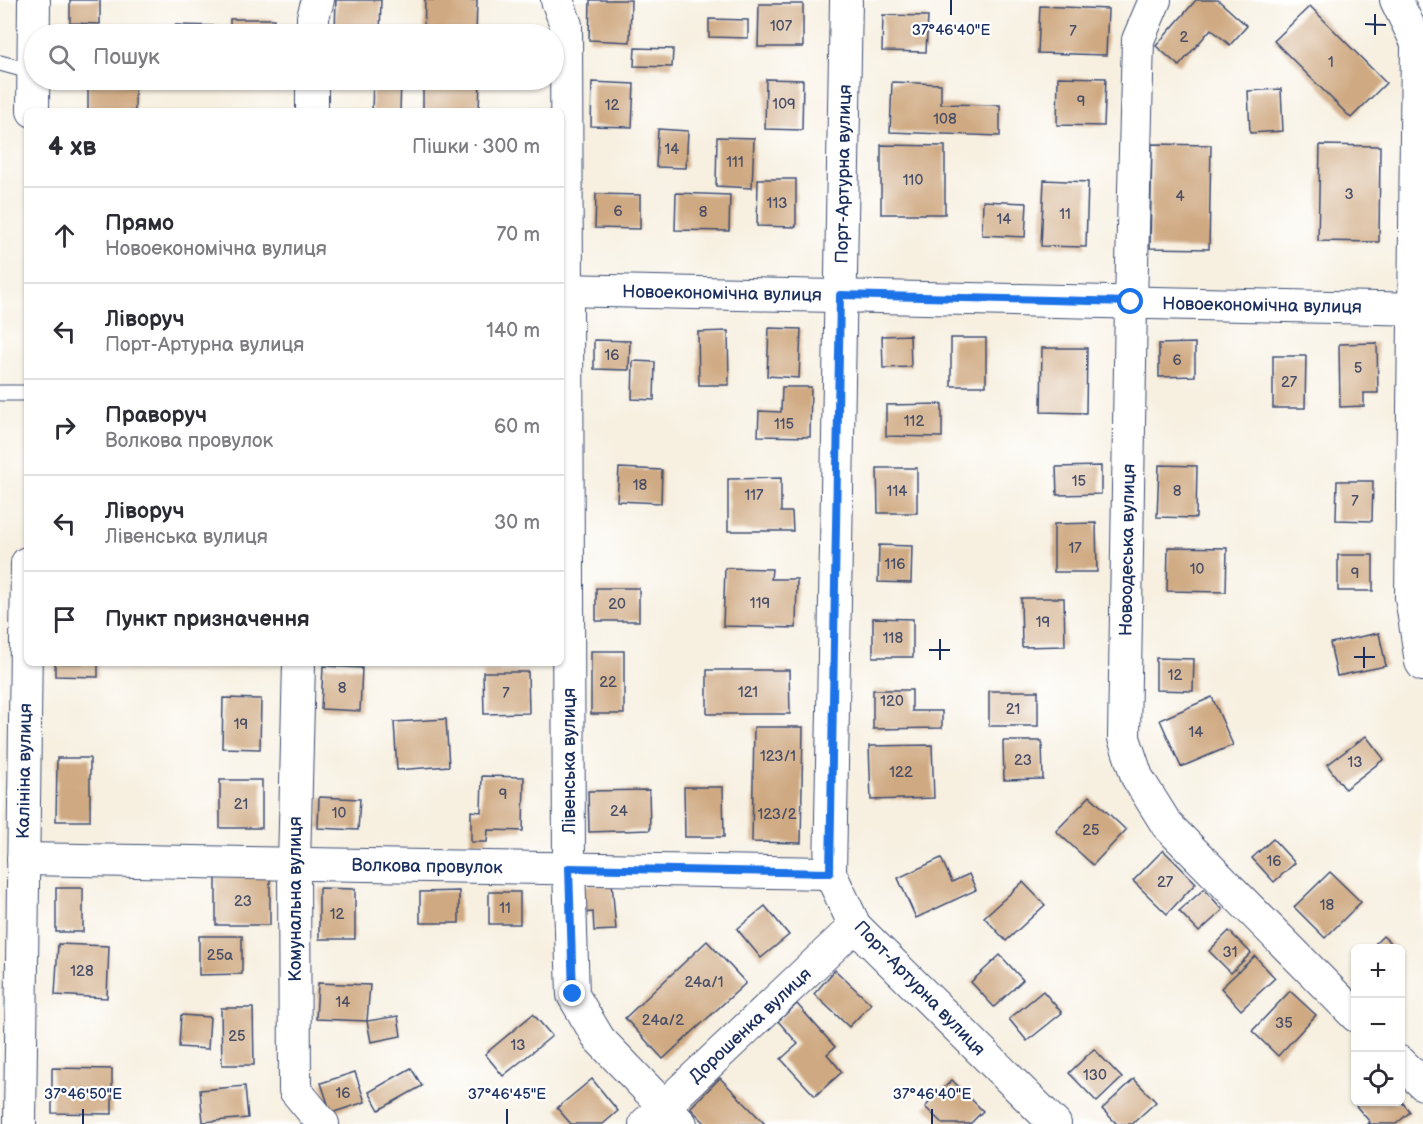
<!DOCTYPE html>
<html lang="uk">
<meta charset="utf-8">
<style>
body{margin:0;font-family:"Balsamiq Sans",sans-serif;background:#f7f7f7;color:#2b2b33}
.controls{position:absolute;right:18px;bottom:18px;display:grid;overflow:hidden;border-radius:9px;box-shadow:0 2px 4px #0004}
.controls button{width:54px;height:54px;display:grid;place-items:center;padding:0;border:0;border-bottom:2px solid #e1e1e2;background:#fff;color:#2b2b33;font:30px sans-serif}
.stop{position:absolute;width:18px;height:18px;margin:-14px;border:4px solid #1a73e8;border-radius:50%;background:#fff}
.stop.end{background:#1a73e8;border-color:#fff;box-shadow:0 2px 6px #0008}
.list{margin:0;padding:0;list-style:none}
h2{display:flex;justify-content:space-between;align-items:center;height:78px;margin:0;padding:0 24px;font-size:26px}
h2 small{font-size:20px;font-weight:400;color:#7c7c81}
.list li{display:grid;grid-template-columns:39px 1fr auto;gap:18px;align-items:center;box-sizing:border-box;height:96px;padding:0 24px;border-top:2px solid #e1e1e2}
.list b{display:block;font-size:22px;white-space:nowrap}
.list p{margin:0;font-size:20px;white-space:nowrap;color:#7c7c81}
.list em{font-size:20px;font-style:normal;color:#7c7c81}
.icon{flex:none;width:33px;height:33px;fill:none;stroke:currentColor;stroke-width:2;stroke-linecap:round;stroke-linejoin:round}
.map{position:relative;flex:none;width:1423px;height:1124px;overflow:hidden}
.search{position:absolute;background:#fff;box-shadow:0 2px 4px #0004;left:24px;top:24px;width:540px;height:66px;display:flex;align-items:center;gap:15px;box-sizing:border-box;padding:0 21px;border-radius:33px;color:#7c7c81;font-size:22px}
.panel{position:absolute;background:#fff;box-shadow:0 2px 4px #0004;left:24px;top:108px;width:540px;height:558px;border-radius:9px}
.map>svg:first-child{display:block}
</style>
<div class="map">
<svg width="1423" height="1124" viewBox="0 0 1423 1124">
<rect width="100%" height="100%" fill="#fff"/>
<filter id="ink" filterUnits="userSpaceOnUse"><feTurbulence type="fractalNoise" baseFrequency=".0167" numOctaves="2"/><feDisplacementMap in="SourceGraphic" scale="12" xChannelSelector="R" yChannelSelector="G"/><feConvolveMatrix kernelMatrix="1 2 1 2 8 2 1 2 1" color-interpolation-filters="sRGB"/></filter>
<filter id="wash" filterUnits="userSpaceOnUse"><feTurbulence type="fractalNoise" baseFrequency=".008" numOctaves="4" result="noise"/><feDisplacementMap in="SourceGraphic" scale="24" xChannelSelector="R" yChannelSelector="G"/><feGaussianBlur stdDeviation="1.35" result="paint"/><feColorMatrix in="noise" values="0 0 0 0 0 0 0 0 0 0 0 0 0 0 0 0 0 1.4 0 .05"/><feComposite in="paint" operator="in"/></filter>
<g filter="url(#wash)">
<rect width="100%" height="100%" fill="#f7f0e1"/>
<g id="blocks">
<g fill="#cfa981">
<path d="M 70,0 L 100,0 L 100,24 L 70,23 Z"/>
<path d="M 336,0 L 381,0 L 380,34 L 335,31 Z"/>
<path d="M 425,0 L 477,0 L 476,34 L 424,34 Z"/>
<path d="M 590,0 L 631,0 L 630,42 L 589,40 Z"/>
<path d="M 1196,0 L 1218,0 L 1247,26 L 1230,45 L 1211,29 L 1179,66 L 1156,46 Z"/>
<path d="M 759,4 L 803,4 L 803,47 L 758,47 Z"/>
<path d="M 1040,6 L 1108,9 L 1106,55 L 1038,53 Z"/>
<path d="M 1310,6 L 1386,83 L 1351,118 L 1274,41 Z"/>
<path d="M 883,15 L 928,16 L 926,52 L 882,51 Z"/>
<rect x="230" y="19" width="44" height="15"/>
<path d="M 709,19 L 748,20 L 748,38 L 709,37 Z"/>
<path d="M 175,25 L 219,26 L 219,34 L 175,34 Z"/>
<path d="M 635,48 L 673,49 L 672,67 L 634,66 Z"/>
<path d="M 1058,77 L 1106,78 L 1104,126 L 1057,125 Z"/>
<path d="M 766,79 L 803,80 L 802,130 L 765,129 Z"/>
<path d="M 373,80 L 401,80 L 400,111 L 372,111 Z"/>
<path d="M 423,80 L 480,81 L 479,111 L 423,111 Z"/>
<path d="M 592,82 L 634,84 L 632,127 L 591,126 Z"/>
<path d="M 892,82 L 941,84 L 941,104 L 1000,105 L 1000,136 L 890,132 Z"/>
<rect x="88" y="84" width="47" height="27"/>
<path d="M 1281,89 L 1283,131 L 1250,133 L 1248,91 Z"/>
<path d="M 658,129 L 688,131 L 686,168 L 656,167 Z"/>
<path d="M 717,137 L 754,138 L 752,188 L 716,186 Z"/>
<path d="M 1152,144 L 1211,145 L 1209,249 L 1150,248 Z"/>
<path d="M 881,145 L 945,146 L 945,214 L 881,214 Z"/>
<path d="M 1320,145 L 1380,146 L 1379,242 L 1318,241 Z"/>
<path d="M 758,179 L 796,179 L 796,227 L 757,226 Z"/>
<path d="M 1044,180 L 1088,182 L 1086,247 L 1041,246 Z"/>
<path d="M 676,193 L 730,195 L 729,231 L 675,230 Z"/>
<path d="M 596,194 L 640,195 L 640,229 L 595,228 Z"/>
<path d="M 983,201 L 1027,203 L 1025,237 L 982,235 Z"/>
<path d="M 769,328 L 801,329 L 799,378 L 767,376 Z"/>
<path d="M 728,331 L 729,385 L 699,385 L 698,332 Z"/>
<path d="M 910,335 L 911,367 L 883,368 L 882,336 Z"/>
<rect x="951" y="338" width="35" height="48"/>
<path d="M 594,340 L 630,341 L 629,370 L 594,369 Z"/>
<path d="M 1195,343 L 1195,376 L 1159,377 L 1159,344 Z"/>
<path d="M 1377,343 L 1378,393 L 1364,393 L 1364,406 L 1340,407 L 1339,344 Z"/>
<path d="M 1042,348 L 1087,348 L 1086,413 L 1041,412 Z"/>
<path d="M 1273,356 L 1306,356 L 1305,408 L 1273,408 Z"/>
<path d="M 633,361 L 655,362 L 654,400 L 632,399 Z"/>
<path d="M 782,387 L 811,387 L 810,437 L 758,436 L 759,411 L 781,412 Z"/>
<path d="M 942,404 L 942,437 L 886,436 L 886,405 Z"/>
<path d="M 1159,465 L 1197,466 L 1196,518 L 1157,517 Z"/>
<path d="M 1101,466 L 1101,494 L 1057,495 L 1056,467 Z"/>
<path d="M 619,468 L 662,470 L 661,503 L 617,501 Z"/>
<path d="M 877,468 L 917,468 L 917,513 L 878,513 Z"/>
<path d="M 781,478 L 781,512 L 792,512 L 793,531 L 728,531 L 728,479 Z"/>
<path d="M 1337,481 L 1373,481 L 1372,521 L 1336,520 Z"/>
<path d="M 1096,523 L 1097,572 L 1054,572 L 1054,524 Z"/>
<path d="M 879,545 L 912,546 L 911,583 L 878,582 Z"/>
<path d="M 1168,547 L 1227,548 L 1226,592 L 1167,591 Z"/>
<rect x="1338" y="555" width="35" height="36"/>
<path d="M 725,568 L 772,569 L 771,579 L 797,579 L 796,628 L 723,626 Z"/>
<rect x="596" y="588" width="43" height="33"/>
<path d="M 1021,598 L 1064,598 L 1065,646 L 1022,647 Z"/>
<path d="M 873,618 L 913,619 L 913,657 L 873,657 Z"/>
<path d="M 1379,633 L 1386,666 L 1337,676 L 1330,643 Z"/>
<rect x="591" y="651" width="33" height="63"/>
<path d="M 1156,658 L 1194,659 L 1193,691 L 1156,690 Z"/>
<path d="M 55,663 L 98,663 L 98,677 L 55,676 Z"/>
<path d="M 323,666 L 362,668 L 360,711 L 321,709 Z"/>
<path d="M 707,670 L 789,670 L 790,714 L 707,714 Z"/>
<path d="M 483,672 L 528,672 L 529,713 L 484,714 Z"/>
<path d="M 873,690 L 912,690 L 912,711 L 942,711 L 942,728 L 873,729 Z"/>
<rect x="989" y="691" width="49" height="35"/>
<path d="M 1212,697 L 1233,745 L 1181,767 L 1160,720 Z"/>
<path d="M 223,698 L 261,699 L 260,749 L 222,748 Z"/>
<path d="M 446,719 L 449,766 L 397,770 L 394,722 Z"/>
<path d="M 754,727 L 803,727 L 801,843 L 752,842 Z"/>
<path d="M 1366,736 L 1384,759 L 1345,789 L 1327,765 Z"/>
<path d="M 1003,741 L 1042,741 L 1043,779 L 1004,780 Z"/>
<path d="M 932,745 L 934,798 L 871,800 L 869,746 Z"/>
<path d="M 57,758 L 90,758 L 90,821 L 56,821 Z"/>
<path d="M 482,776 L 524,777 L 523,831 L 488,830 L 487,842 L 471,842 L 471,811 L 481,812 Z"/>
<rect x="220" y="780" width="42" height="48"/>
<path d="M 684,787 L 723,787 L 724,837 L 685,837 Z"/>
<path d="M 649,790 L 650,830 L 589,832 L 588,791 Z"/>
<path d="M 1090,796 L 1126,830 L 1093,865 L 1056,831 Z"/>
<path d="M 319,797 L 360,799 L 358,830 L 318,828 Z"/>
<path d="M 1273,839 L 1295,863 L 1274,882 L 1252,858 Z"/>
<path d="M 1163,850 L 1196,883 L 1167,914 L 1133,881 Z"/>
<path d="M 941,858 L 952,882 L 969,874 L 976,890 L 916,918 L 898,878 Z"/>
<path d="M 1330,872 L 1361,902 L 1325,938 L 1294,907 Z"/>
<rect x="216" y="876" width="54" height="49"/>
<path d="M 1023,882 L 1045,905 L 1006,941 L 984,917 Z"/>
<path d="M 612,883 L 616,930 L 594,931 L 593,912 L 581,913 L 579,886 Z"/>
<rect x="56" y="888" width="27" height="44"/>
<path d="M 319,888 L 355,889 L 355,939 L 319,939 Z"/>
<path d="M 1204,889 L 1223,910 L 1199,932 L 1179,911 Z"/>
<path d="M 459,891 L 459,923 L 420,923 L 420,892 Z"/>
<rect x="489" y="892" width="31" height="32"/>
<path d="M 765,906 L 789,935 L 761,958 L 737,929 Z"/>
<path d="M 1229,931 L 1251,953 L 1231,973 L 1209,951 Z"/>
<path d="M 199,936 L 242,936 L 242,974 L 199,975 Z"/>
<path d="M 1383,936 L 1396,948 L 1371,948 Z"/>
<path d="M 707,941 L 746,983 L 663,1059 L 625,1018 Z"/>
<path d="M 58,944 L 109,946 L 107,998 L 55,995 Z"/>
<path d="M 1000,955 L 1023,980 L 994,1007 L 971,982 Z"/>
<path d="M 1255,956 L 1275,978 L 1241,1010 L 1221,988 Z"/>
<path d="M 835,970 L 871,1004 L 849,1027 L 814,994 Z"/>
<path d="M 318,983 L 370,985 L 367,1021 L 316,1019 Z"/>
<path d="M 1043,991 L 1062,1013 L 1027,1041 L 1009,1019 Z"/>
<path d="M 1290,991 L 1316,1015 L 1278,1056 L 1252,1031 Z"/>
<path d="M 797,1004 L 835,1047 L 827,1054 L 842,1072 L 815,1096 L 781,1059 L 798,1044 L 778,1021 Z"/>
<path d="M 221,1008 L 253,1008 L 254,1065 L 222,1065 Z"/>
<path d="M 533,1014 L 552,1036 L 503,1076 L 485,1054 Z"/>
<path d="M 181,1015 L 210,1017 L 208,1049 L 179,1047 Z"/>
<path d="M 398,1016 L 401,1036 L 371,1042 L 367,1021 Z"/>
<path d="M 1094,1049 L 1122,1078 L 1097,1102 L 1069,1073 Z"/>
<path d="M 52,1068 L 112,1069 L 112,1114 L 52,1113 Z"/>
<path d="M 411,1068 L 422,1086 L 379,1110 L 369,1092 Z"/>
<path d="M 355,1072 L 365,1102 L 331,1113 L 321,1083 Z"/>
<path d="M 720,1078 L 765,1124 L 706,1124 L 690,1108 Z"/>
<path d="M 592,1079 L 618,1111 L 603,1124 L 571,1124 L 557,1108 Z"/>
<path d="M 1134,1079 L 1156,1102 L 1132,1124 L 1117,1124 L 1102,1109 Z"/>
<path d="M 952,1080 L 983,1111 L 970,1124 L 943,1124 L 925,1107 Z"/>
<path d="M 245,1086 L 248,1118 L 203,1122 L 200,1090 Z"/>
<path d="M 1360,1102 L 1402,1102 L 1410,1112 L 1396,1124 L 1368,1124 L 1370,1122 L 1356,1106 Z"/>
</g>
</g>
</g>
<g filter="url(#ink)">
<use href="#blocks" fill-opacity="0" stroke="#3c4c72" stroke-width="1.5"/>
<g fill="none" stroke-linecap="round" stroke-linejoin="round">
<defs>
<g id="lane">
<path d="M 0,63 L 33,72"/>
<path d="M 0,393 L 27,393"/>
</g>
<g id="street">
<path d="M 557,0 L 566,25 L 569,868 L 573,995 L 599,1039 L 681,1124"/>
<path d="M 846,0 L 830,873 L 855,926 L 1055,1124"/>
<path d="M 1155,0 L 1138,40 L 1131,302 L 1124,738 L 1137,777 L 1167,825 L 1356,1016"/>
<path d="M 1396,0 L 1417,43 L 1411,597 L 1421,662 L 1423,665"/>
<path d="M 313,34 L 313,17 L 318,0"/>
<path d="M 33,111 L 34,0"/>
<path d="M 312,111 L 312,80"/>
<path d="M 561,290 L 1423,309"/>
<path d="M 299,663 L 294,864 L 295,1090 L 323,1124"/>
<path d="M 23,859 L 830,873"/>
<path d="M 1400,1062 L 1423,1084"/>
<path d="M 20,1124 L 27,563"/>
<path d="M 645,1124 L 855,926"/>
</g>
</defs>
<use href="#lane" stroke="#3c4c72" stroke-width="17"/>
<use href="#street" stroke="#3c4c72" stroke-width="34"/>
<use href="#lane" stroke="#fff" stroke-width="15"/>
<use href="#street" stroke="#fff" stroke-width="32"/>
</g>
</g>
<g fill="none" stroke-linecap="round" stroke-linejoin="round" filter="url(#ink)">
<path stroke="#1a73e8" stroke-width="8" d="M 573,994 L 569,868 L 830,873 L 840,295 L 1131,302"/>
</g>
<path fill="none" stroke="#1b2f5e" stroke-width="2" d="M 951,15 L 951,0M 1365,24 L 1386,25M 1375,35 L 1375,14M 929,650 L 950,650M 1354,657 L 1375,657M 940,660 L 940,639M 1364,668 L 1364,647M 83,1124 L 83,1109M 507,1124 L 507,1109M 932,1124 L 932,1109"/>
<g text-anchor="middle" stroke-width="4.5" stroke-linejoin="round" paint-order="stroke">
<g font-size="15" fill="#484e67">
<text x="781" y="31">107</text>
<text x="1073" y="36">7</text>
<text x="1184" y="42">2</text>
<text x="1331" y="67">1</text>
<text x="1081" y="106">9</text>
<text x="784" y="109">109</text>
<text x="612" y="110">12</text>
<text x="945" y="124">108</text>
<text x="672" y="154">14</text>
<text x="735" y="167">111</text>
<text x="913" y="185">110</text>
<text x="1349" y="199">3</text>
<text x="1180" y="201">4</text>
<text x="777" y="208">113</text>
<text x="618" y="216">6</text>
<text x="703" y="217">8</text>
<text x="1065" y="219">11</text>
<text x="1004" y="224">14</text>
<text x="612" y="360">16</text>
<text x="1177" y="365">6</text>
<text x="1358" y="373">5</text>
<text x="1289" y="387">27</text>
<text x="914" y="426">112</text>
<text x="784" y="429">115</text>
<text x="1079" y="486">15</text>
<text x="640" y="490">18</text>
<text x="897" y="496">114</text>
<text x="1177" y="496">8</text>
<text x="754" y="500">117</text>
<text x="1355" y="506">7</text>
<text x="1075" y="553">17</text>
<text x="895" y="569">116</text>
<text x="1197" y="574">10</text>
<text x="1355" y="578">9</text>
<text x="760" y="608">119</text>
<text x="617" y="609">20</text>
<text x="1043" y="627">19</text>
<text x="893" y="643">118</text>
<text x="1175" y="680">12</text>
<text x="608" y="687">22</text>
<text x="342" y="693">8</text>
<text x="748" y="697">121</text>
<text x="506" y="698">7</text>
<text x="892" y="706">120</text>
<text x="1013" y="714">21</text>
<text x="241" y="729">19</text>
<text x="1196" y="737">14</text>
<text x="778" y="761">123/1</text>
<text x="1023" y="765">23</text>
<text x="1355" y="767">13</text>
<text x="901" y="777">122</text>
<text x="503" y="799">9</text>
<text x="241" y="809">21</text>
<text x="619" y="816">24</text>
<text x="339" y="818">10</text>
<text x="777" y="819">123/2</text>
<text x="1091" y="835">25</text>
<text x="1274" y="866">16</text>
<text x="1165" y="887">27</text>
<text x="243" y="906">23</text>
<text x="1327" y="910">18</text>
<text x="505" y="913">11</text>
<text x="337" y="919">12</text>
<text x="1230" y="957">31</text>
<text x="220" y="960">25а</text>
<text x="82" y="976">128</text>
<text x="704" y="987">24а/1</text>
<text x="343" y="1007">14</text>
<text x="663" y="1025">24а/2</text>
<text x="1284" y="1028">35</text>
<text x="237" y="1041">25</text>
<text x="518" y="1050">13</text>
<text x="1095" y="1080">130</text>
<text x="343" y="1098">16</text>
</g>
<g font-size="18" fill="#1b2f5e" stroke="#fff">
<text transform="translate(843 174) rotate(-89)" y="6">Порт-Артурна вулиця</text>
<text transform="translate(722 293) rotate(1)" y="6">Новоекономічна вулиця</text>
<text transform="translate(1262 305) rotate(1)" y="6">Новоекономічна вулиця</text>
<text transform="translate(1127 550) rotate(-89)" y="6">Новоодеська вулиця</text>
<text transform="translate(569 761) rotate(-90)" y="6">Лівенська вулиця</text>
<text transform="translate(24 771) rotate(-89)" y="6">Калініна вулиця</text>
<text transform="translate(427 866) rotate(1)" y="6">Волкова провулок</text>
<text transform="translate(295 899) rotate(-90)" y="6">Комунальна вулиця</text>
<text transform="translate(920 988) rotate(46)" y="6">Порт-Артурна вулиця</text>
<text transform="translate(750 1025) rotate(-43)" y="6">Дорошенка вулиця</text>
</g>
</g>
<g font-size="15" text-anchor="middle" fill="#1b2f5e" stroke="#fff" stroke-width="4.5" stroke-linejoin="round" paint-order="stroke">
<text x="951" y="35">37°46'40"E</text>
<text x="83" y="1099">37°46'50"E</text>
<text x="507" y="1099">37°46'45"E</text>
<text x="932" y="1099">37°46'40"E</text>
</g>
</svg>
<div class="controls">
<button>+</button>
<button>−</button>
<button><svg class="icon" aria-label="locate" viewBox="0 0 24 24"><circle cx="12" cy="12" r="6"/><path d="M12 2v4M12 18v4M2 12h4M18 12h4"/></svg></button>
</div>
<div class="stop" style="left:1131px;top:302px"></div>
<div class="stop end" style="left:573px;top:994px"></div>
<div class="search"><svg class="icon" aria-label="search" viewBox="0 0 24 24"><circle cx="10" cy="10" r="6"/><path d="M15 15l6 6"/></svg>Пошук</div>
<section class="panel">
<h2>4 хв<small>Пішки · 300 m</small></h2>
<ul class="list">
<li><svg class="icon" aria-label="ahead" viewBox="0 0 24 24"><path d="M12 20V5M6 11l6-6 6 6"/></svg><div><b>Прямо</b><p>Новоекономічна вулиця</p></div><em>70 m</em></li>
<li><svg class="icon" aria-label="left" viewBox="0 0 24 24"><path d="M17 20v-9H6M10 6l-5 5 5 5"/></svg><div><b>Ліворуч</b><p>Порт-Артурна вулиця</p></div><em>140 m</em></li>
<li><svg class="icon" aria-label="right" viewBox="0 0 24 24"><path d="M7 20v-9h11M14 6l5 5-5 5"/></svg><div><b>Праворуч</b><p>Волкова провулок</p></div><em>60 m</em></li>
<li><svg class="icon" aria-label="left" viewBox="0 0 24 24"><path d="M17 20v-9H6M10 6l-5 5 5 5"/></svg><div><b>Ліворуч</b><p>Лівенська вулиця</p></div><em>30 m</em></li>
<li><svg class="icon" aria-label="arrive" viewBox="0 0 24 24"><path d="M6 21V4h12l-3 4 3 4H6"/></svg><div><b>Пункт призначення</b></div></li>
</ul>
</section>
</div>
